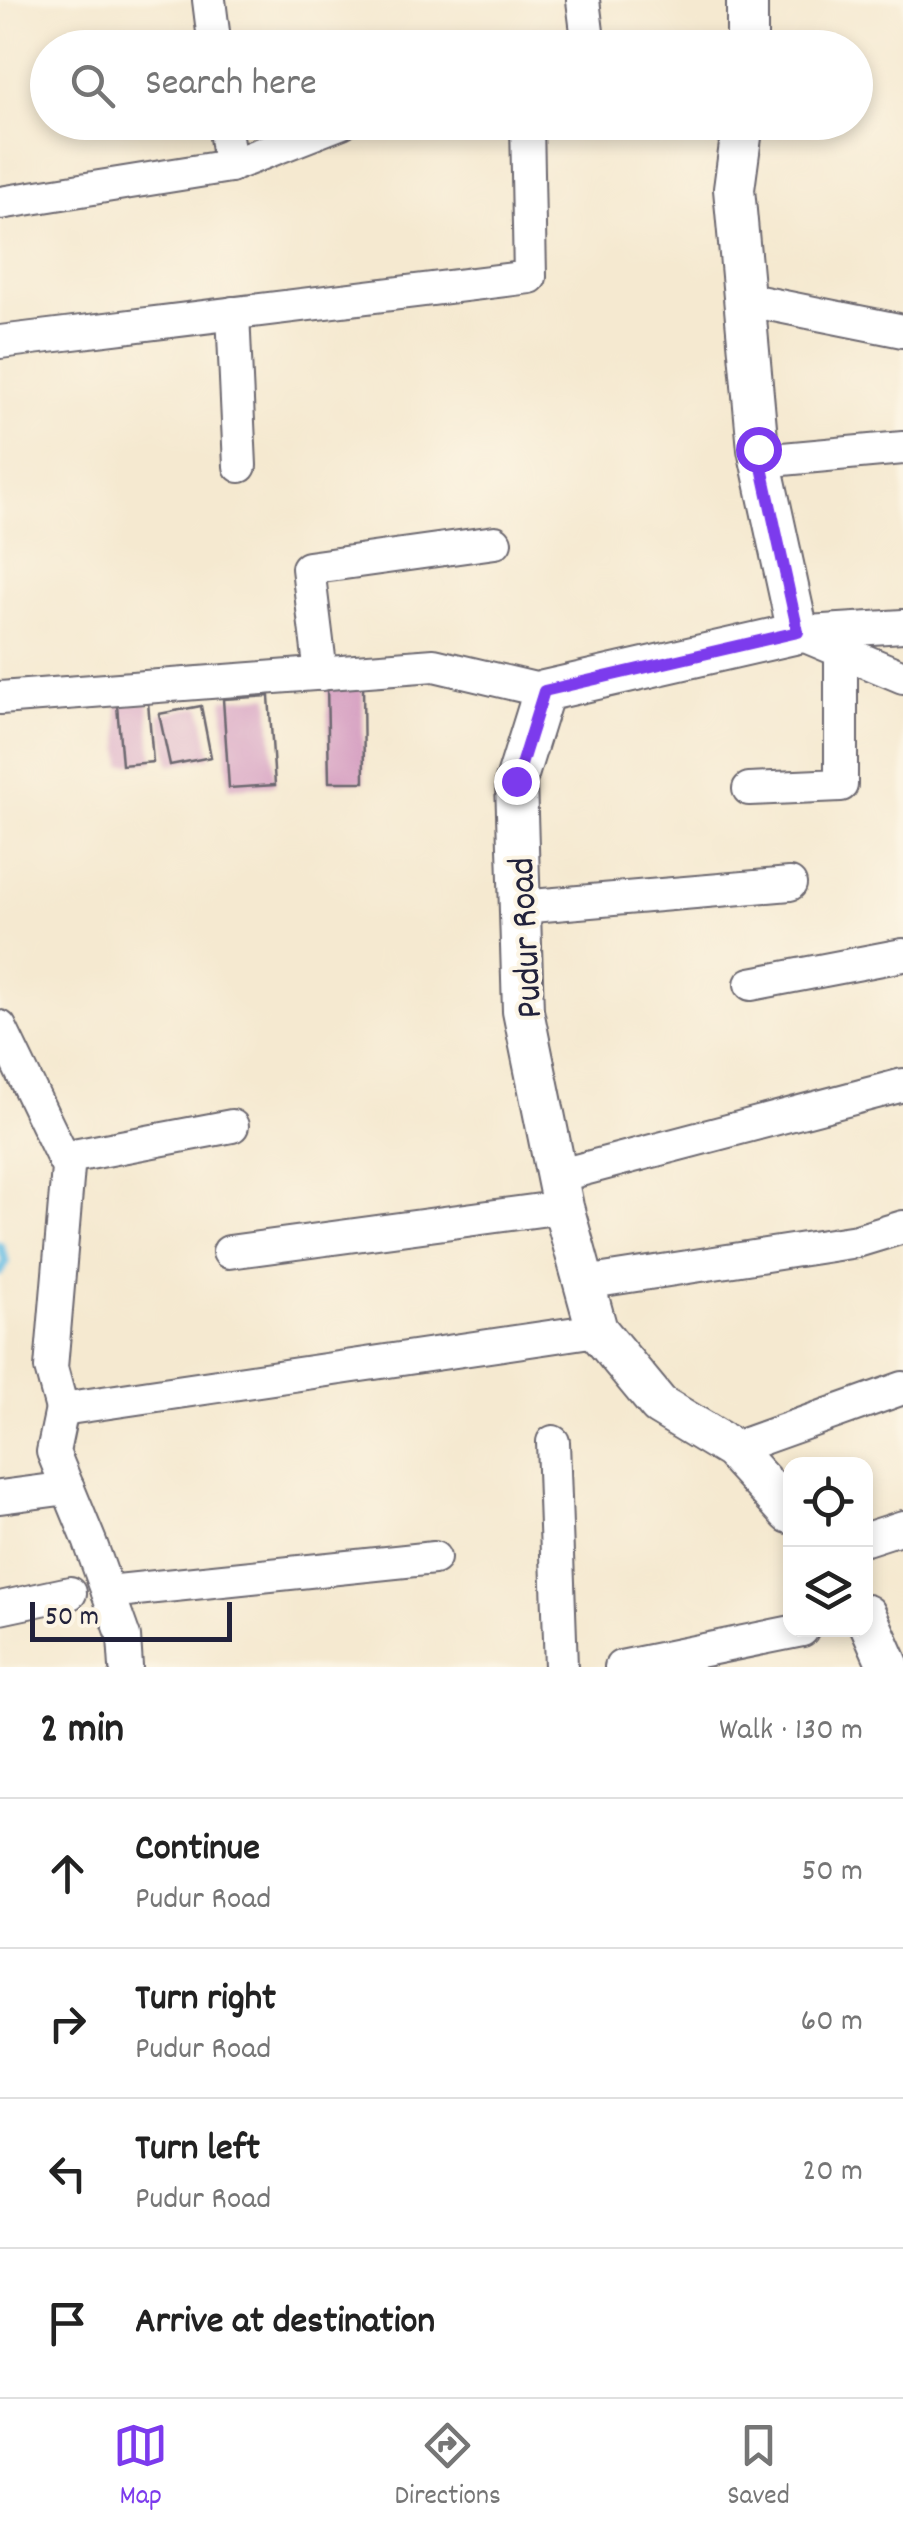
<!DOCTYPE html>
<meta charset="utf-8">
<style>
body{margin:0;font-family:Dekko,sans-serif;background:#f2f2f2;color:#222}
.controls{position:absolute;right:30px;bottom:30px;display:grid;overflow:hidden;border-radius:20px;box-shadow:0 5px 15px #0003}
.controls button{width:90px;height:90px;display:grid;place-items:center;padding:0;border:0;border-bottom:2px solid #e0e0e0;background:#fff;color:#222;font:50px sans-serif}
.scale{position:absolute;left:30px;bottom:25px;width:202px;box-sizing:border-box;padding-left:10px;border:5px solid #22223b;border-top:0;font-size:28px;line-height:35px;white-space:nowrap;color:#22223b;-webkit-text-stroke:8px #fcf5e5;paint-order:stroke}
.stop{position:absolute;width:30px;height:30px;margin:-22px;border:8px solid #7c3aed;border-radius:50%;background:#fff}
.stop.end{background:#7c3aed;border-color:#fff;box-shadow:0 2px 10px #0008}
.list{margin:0;padding:0;list-style:none}
h2{display:flex;justify-content:space-between;align-items:center;height:130px;margin:0;padding:0 40px;font-size:42px}
h2 small{font-size:32px;font-weight:400;color:#767676}
.list li{display:grid;grid-template-columns:65px 1fr auto;gap:30px;align-items:center;box-sizing:border-box;height:150px;padding:0 40px;border-top:2px solid #e0e0e0}
.list b{display:block;font-size:38px;white-space:nowrap}
.list p{margin:0;font-size:32px;white-space:nowrap;color:#767676}
.list em{font-size:32px;font-style:normal;color:#767676}
.icon{flex:none;width:55px;height:55px;fill:none;stroke:currentColor;stroke-width:2;stroke-linecap:round;stroke-linejoin:round}
.map{position:relative;flex:none;width:903px;height:1667px;overflow:hidden}
.search{position:absolute;background:#fff;box-shadow:0 5px 15px #0003;left:30px;right:30px;top:30px;height:110px;display:flex;align-items:center;gap:25px;box-sizing:border-box;padding:0 35px;border-radius:55px;color:#767676;font-size:38px}
.sheet{height:730px;background:#fff}
nav{display:flex;justify-content:space-around;align-items:center;box-sizing:border-box;height:140px;border-top:2px solid #e0e0e0;background:#fff;font-size:28px;color:#767676}
nav a{display:grid;justify-items:center;gap:5px}
nav .on{color:#7c3aed}
.map>svg:first-child{display:block}
</style>
<div class="map">
<svg width="903" height="1667" viewBox="0 0 903 1667">
<rect width="100%" height="100%" fill="#fcf5e5"/>
<filter id="ink" filterUnits="userSpaceOnUse"><feTurbulence type="fractalNoise" baseFrequency=".01" numOctaves="2"/><feDisplacementMap in="SourceGraphic" scale="20" xChannelSelector="R" yChannelSelector="G"/><feConvolveMatrix kernelMatrix="1 2 1 2 8 2 1 2 1" color-interpolation-filters="sRGB"/></filter>
<filter id="wash" filterUnits="userSpaceOnUse"><feTurbulence type="fractalNoise" baseFrequency=".0048" numOctaves="4" result="noise"/><feDisplacementMap in="SourceGraphic" scale="40" xChannelSelector="R" yChannelSelector="G"/><feGaussianBlur stdDeviation="2.25" result="paint"/><feColorMatrix in="noise" values="0 0 0 0 0 0 0 0 0 0 0 0 0 0 0 0 0 1.4 0 .05"/><feComposite in="paint" operator="in"/></filter>
<g filter="url(#wash)">
<rect width="100%" height="100%" fill="#f5e9d0"/>
<g fill="none" stroke-linecap="round" stroke-linejoin="round">
<path stroke="#67bee4" stroke-width="8" d="M 0,1245 L 6,1262 L 0,1272"/>
</g>
<g id="blocks">
<g fill="#d399bf">
<path d="M 327,684 L 363,684 L 364,782 L 329,782 Z"/>
<path d="M 269,696 L 275,785 L 229,788 L 223,699 Z"/>
<path d="M 148,702 L 153,762 L 122,765 L 117,705 Z"/>
<path d="M 201,706 L 211,757 L 170,765 L 159,714 Z"/>
</g>
</g>
</g>
<g filter="url(#ink)">
<use href="#blocks" fill-opacity="0" stroke="#6c686f" stroke-width="2.5"/>
<g fill="none" stroke-linecap="round" stroke-linejoin="round">
<defs>
<g id="minor">
<path d="M 209,0 L 215,48"/>
<path d="M 583,0 L 589,48"/>
<path d="M 224,122 L 230,166"/>
<path d="M 0,203 L 230,166 L 342,122"/>
<path d="M 744,299 L 903,331"/>
<path d="M 233,313 L 240,466"/>
<path d="M 0,342 L 530,277 L 527,122"/>
<path d="M 761,461 L 903,448"/>
<path d="M 808,632 L 903,626"/>
<path d="M 798,633 L 903,677"/>
<path d="M 321,674 L 308,568 L 495,542"/>
<path d="M 0,698 L 434,665 L 544,691"/>
<path d="M 749,789 L 841,785 L 841,651"/>
<path d="M 520,907 L 790,884"/>
<path d="M 751,984 L 903,955"/>
<path d="M 0,1027 L 68,1168 L 51,1368 L 62,1409 L 597,1330"/>
<path d="M 63,1158 L 232,1126"/>
<path d="M 557,1176 L 903,1085"/>
<path d="M 229,1252 L 563,1207"/>
<path d="M 584,1283 L 857,1241 L 903,1227"/>
<path d="M 62,1409 L 53,1452 L 90,1542 L 124,1637 L 126,1667"/>
<path d="M 553,1442 L 561,1667"/>
<path d="M 732,1449 L 903,1388"/>
<path d="M 0,1497 L 68,1488"/>
<path d="M 866,1539 L 903,1527"/>
<path d="M 108,1592 L 434,1558"/>
<path d="M 0,1608 L 70,1593"/>
<path d="M 621,1667 L 802,1630"/>
</g>
<g id="tertiary">
<path d="M 747,0 L 747,48"/>
<path d="M 743,122 L 734,189 L 758,449 L 798,633 L 544,691 L 516,781 L 523,1011 L 563,1207 L 597,1330 L 659,1405 L 732,1449 L 790,1513"/>
<path d="M 866,1615 L 889,1667"/>
</g>
</defs>
<use href="#minor" stroke="#6c686f" stroke-width="36"/>
<use href="#tertiary" stroke="#6c686f" stroke-width="44"/>
<use href="#minor" stroke="#fff" stroke-width="32"/>
<use href="#tertiary" stroke="#fff" stroke-width="40"/>
</g>
</g>
<g fill="none" stroke-linecap="round" stroke-linejoin="round" filter="url(#ink)">
<path stroke="#7c3aed" stroke-width="12" d="M 516,781 L 544,691 L 798,632 L 758,449"/>
</g>
<g text-anchor="middle" stroke-width="8" stroke-linejoin="round" paint-order="stroke">
<g font-size="38" fill="#22223b" stroke="#fcf5e5">
<text transform="translate(523 938) rotate(-93)" y="13">Pudur Road</text>
</g>
</g>
</svg>
<div class="controls">
<button><svg class="icon" aria-label="locate" viewBox="0 0 24 24"><circle cx="12" cy="12" r="6"/><path d="M12 2v4M12 18v4M2 12h4M18 12h4"/></svg></button>
<button><svg class="icon" aria-label="layers" viewBox="0 0 24 24"><path d="M12 4l9 5-9 5-9-5zM3 14l9 5 9-5"/></svg></button>
</div>
<div class="scale">50 m</div>
<div class="stop" style="left:758px;top:449px"></div>
<div class="stop end" style="left:516px;top:781px"></div>
<div class="search"><svg class="icon" aria-label="search" viewBox="0 0 24 24"><circle cx="10" cy="10" r="6"/><path d="M15 15l6 6"/></svg>Search here</div>
</div>
<section class="sheet">
<h2>2 min<small>Walk · 130 m</small></h2>
<ul class="list">
<li><svg class="icon" aria-label="ahead" viewBox="0 0 24 24"><path d="M12 20V5M6 11l6-6 6 6"/></svg><div><b>Continue</b><p>Pudur Road</p></div><em>50 m</em></li>
<li><svg class="icon" aria-label="right" viewBox="0 0 24 24"><path d="M7 20v-9h11M14 6l5 5-5 5"/></svg><div><b>Turn right</b><p>Pudur Road</p></div><em>60 m</em></li>
<li><svg class="icon" aria-label="left" viewBox="0 0 24 24"><path d="M17 20v-9H6M10 6l-5 5 5 5"/></svg><div><b>Turn left</b><p>Pudur Road</p></div><em>20 m</em></li>
<li><svg class="icon" aria-label="arrive" viewBox="0 0 24 24"><path d="M6 21V4h12l-3 4 3 4H6"/></svg><div><b>Arrive at destination</b></div></li>
</ul>
</section>
<nav>
<a class="on"><svg class="icon" aria-label="map" viewBox="0 0 24 24"><path d="M3 6l6-2 6 2 6-2v14l-6 2-6-2-6 2zM9 4v14M15 6v14"/></svg>Map</a>
<a><svg class="icon" aria-label="directions" viewBox="0 0 24 24"><path d="M12 3l9 9-9 9-9-9zM9 14v-3h6M13 9l2 2-2 2"/></svg>Directions</a>
<a><svg class="icon" aria-label="saved" viewBox="0 0 24 24"><path d="M7 4h10v16l-5-4-5 4z"/></svg>Saved</a>
</nav>
